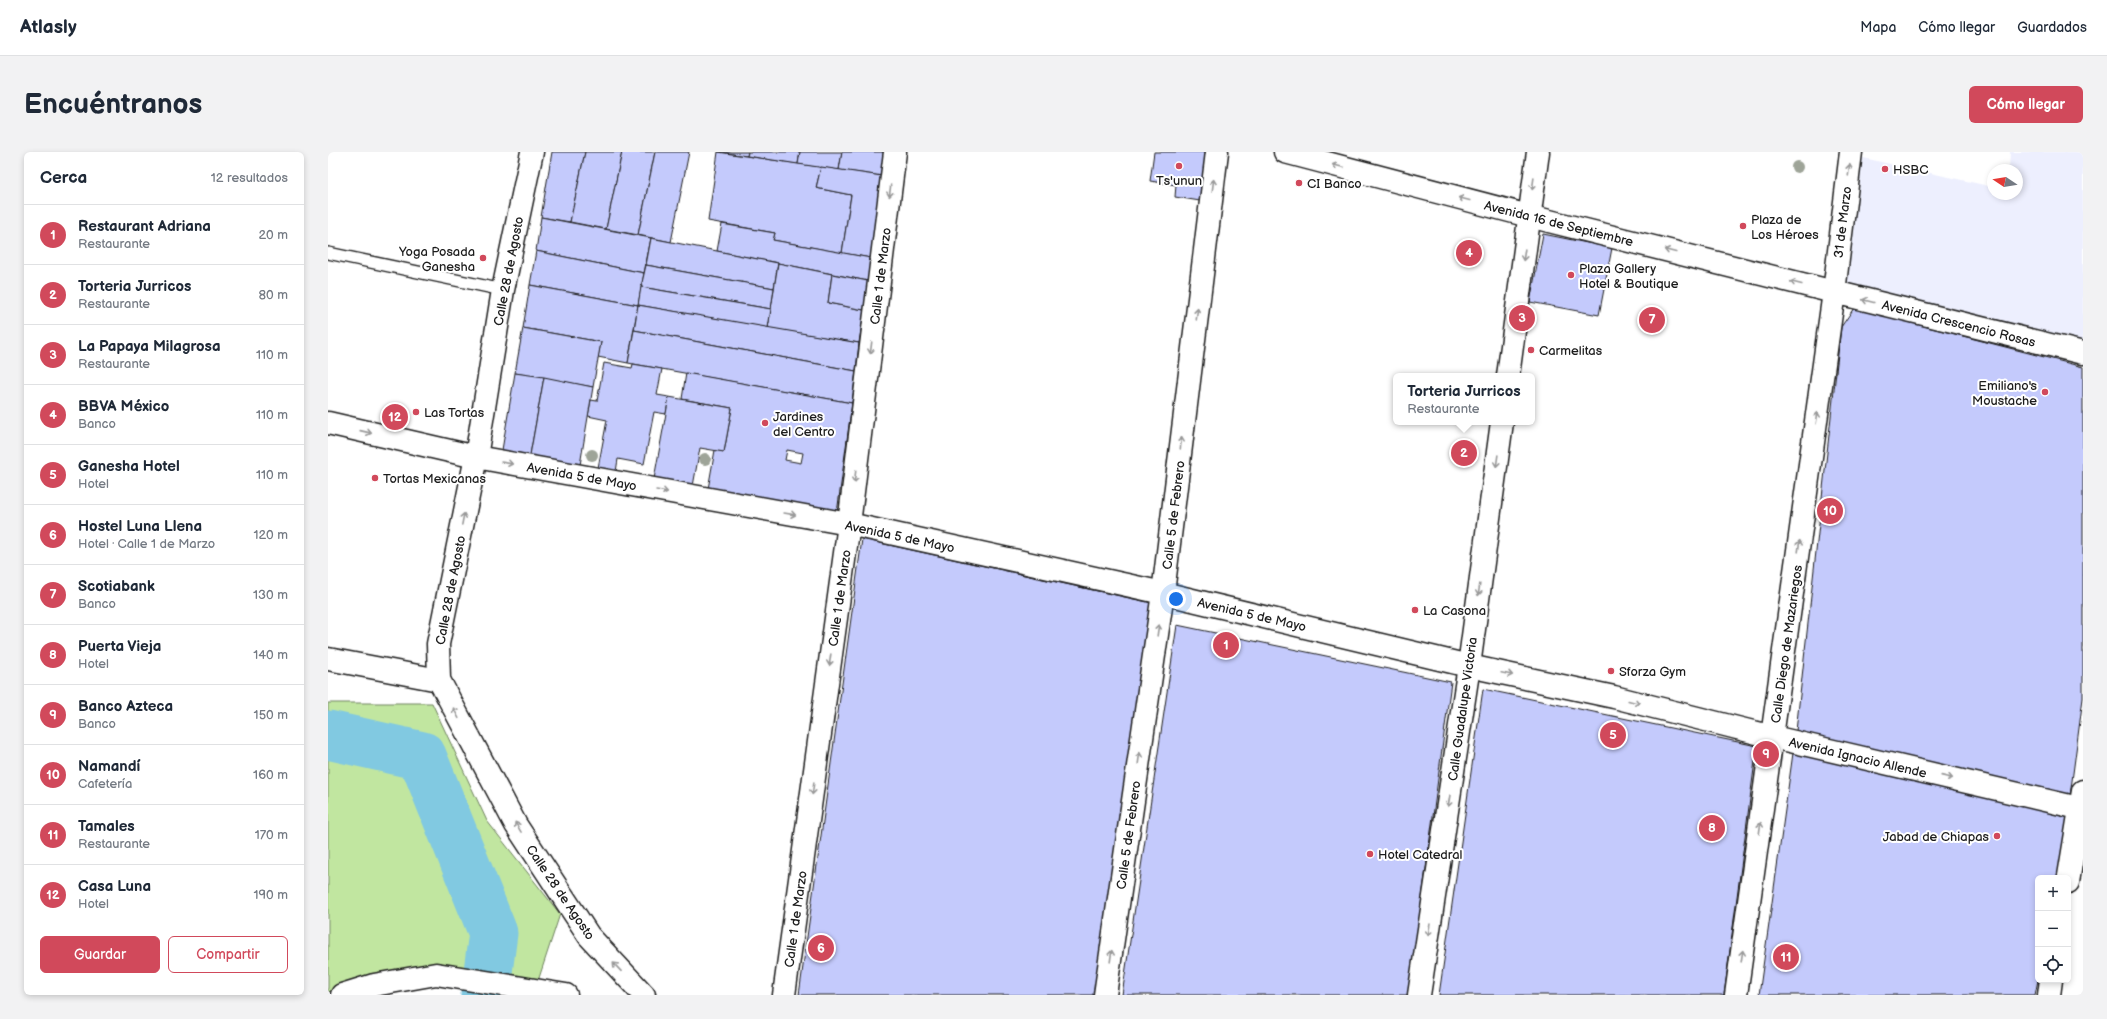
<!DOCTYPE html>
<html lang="es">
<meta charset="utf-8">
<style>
body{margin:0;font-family:"Balsamiq Sans",sans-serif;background:#f2f2f3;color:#1f2937}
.controls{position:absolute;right:12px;bottom:12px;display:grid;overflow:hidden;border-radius:6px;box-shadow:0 2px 6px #0003}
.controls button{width:36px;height:36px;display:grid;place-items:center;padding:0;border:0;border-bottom:1px solid #e0e1e3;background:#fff;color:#1f2937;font:20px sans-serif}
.compass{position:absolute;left:1659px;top:12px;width:36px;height:36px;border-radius:50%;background:#fff;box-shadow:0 2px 6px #0003;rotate:282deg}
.you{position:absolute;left:848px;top:447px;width:14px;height:14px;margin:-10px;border:3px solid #fff;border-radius:50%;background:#1a73e8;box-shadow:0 0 0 6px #1a73e833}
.badge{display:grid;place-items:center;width:26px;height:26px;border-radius:50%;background:#d1495b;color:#fff;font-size:13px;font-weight:700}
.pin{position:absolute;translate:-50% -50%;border:2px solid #fff;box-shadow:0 1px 4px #0006}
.popup{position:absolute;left:1065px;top:221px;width:142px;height:52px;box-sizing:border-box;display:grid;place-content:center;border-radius:6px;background:#fff;filter:drop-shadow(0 1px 3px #0005);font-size:13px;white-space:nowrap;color:#747a83}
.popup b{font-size:15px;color:#1f2937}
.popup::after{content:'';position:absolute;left:50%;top:100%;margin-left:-8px;border:8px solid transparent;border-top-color:#fff}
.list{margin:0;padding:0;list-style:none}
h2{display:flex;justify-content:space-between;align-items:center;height:52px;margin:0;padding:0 16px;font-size:17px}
h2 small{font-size:13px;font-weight:400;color:#747a83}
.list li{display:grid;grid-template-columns:26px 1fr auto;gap:12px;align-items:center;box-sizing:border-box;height:60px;padding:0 16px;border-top:1px solid #e0e1e3}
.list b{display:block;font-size:15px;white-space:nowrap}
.list p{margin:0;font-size:13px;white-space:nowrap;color:#747a83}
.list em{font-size:13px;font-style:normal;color:#747a83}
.actions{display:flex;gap:8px;padding:12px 16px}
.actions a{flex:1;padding:9px 0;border:1px solid #d1495b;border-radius:6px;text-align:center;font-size:14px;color:#d1495b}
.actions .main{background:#d1495b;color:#fff}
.icon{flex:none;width:22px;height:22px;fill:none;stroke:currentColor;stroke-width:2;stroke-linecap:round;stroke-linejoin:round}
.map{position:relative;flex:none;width:1755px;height:843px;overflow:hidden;border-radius:6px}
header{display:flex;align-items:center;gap:24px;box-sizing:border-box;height:56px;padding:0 20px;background:#fff;border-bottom:1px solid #e0e1e3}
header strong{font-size:19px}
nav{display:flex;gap:22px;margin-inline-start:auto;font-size:14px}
.intro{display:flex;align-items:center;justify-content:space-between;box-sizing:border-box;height:96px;padding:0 24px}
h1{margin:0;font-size:28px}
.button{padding:10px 18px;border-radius:6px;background:#d1495b;color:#fff;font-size:14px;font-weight:700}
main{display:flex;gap:24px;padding:0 24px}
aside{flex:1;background:#fff;border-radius:6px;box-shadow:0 2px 6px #0003}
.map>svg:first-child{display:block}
</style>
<header>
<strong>Atlasly</strong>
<nav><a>Mapa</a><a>Cómo llegar</a><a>Guardados</a></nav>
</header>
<div class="intro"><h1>Encuéntranos</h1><a class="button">Cómo llegar</a></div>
<main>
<aside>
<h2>Cerca<small>12 resultados</small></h2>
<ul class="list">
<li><span class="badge">1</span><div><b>Restaurant Adriana</b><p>Restaurante</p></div><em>20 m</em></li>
<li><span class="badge">2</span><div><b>Torteria Jurricos</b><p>Restaurante</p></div><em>80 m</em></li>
<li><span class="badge">3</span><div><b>La Papaya Milagrosa</b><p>Restaurante</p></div><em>110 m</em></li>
<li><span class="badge">4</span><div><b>BBVA México</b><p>Banco</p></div><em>110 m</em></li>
<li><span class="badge">5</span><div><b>Ganesha Hotel</b><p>Hotel</p></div><em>110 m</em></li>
<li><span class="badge">6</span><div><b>Hostel Luna Llena</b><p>Hotel · Calle 1 de Marzo</p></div><em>120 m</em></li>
<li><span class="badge">7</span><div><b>Scotiabank</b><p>Banco</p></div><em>130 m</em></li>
<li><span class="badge">8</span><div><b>Puerta Vieja</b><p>Hotel</p></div><em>140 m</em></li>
<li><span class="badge">9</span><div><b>Banco Azteca</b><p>Banco</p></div><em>150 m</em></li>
<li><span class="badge">10</span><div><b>Namandí</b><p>Cafetería</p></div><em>160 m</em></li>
<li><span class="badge">11</span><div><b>Tamales</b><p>Restaurante</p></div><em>170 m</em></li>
<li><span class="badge">12</span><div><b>Casa Luna</b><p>Hotel</p></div><em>190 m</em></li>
</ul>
<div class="actions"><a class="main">Guardar</a><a>Compartir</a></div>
</aside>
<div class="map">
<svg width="1755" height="843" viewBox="0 0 1755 843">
<rect width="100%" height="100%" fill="#fff"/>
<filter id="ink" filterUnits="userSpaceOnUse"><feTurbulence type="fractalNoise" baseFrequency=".025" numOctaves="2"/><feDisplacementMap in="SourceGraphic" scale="8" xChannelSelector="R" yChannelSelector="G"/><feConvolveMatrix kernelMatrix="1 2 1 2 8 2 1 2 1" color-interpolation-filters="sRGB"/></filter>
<g filter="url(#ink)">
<path fill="#edeffe" d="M 1682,0 L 1755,0 L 1755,191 L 1515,133 L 1531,5 L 1665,35 L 1665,42 L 1689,42 L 1689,18 L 1681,18 Z"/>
<path fill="#c1e6a0" stroke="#6e815e" d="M 0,551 L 104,551 L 159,669 L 232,762 L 209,832 L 45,824 L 0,840 Z"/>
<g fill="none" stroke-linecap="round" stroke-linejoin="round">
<path stroke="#81c9e1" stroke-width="49" d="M 0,583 L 94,604 L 165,781 L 157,843"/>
</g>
<g fill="#c4cafc" stroke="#1c1c1c" fill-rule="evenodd">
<path d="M 224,0 L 257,0 L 242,70 L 213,65 Z"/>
<path d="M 257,0 L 294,0 L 278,77 L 242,70 Z"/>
<path d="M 294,0 L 327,0 L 310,83 L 278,77 Z"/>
<path d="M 327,0 L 361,0 L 343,90 L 310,83 Z"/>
<path d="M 390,0 L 420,0 L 419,4 Z"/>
<path d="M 390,0 L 493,15 L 488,36 L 523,43 L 514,101 L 445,88 L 447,81 L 380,69 Z"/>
<path d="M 420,0 L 472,0 L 470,12 L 419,4 Z"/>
<path d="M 472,0 L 514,0 L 511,18 L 470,12 Z"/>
<path d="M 514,0 L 557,0 L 554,24 L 511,18 Z"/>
<path d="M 826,0 L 880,0 L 872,49 L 847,45 L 848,33 L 822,29 Z"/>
<path d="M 493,15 L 554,24 L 543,106 L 514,101 L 523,43 L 488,36 Z"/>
<path d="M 213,65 L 323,86 L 316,121 L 208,99 Z"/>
<path d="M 394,72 L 447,81 L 445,88 L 543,106 L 540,129 L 389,99 Z"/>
<path d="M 1215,82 L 1284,96 L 1271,163 L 1202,150 Z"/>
<path d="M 323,86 L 450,111 L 446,136 L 318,113 Z"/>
<path d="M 208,99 L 316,121 L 310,153 L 202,133 Z"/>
<path d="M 450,111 L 504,122 L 500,151 L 536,158 L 531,191 L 440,176 Z"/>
<path d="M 318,113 L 446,136 L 443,157 L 313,135 Z"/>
<path d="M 504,122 L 540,129 L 536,158 L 500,151 Z"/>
<path d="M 202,133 L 310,153 L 300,211 L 270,205 L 273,190 L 195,176 Z"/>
<path d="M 313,135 L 443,157 L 440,176 L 310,153 Z"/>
<path d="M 310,153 L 531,191 L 528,219 L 306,178 Z"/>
<path d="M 1526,156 L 1755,215 L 1755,546 L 1742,644 L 1468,579 L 1513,175 Z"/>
<path d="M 195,176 L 273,190 L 265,235 L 187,221 Z"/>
<path d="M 306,178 L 528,219 L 524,251 L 300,211 Z"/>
<path d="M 276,211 L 304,216 L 305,212 L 334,217 L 329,243 L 341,245 L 338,262 L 326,260 L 316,312 L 290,307 L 288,320 L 270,316 L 279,268 L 260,264 L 263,248 L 269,249 Z"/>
<path d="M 187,221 L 216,225 L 202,303 L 174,298 Z"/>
<path d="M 358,221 L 524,251 L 509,361 L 380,337 L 387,298 L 396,300 L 404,256 L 354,247 ZM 459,298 L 475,301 L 473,311 L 457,308 Z"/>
<path d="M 216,225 L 265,235 L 252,313 L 202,303 Z"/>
<path d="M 341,245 L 404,256 L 396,300 L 372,296 L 365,334 L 326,327 Z"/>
<path d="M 534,387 L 824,451 L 769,843 L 471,843 Z"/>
<path d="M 849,473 L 1123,530 L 1081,843 L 794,843 Z"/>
<path d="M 1155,537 L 1429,594 L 1396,843 L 1111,843 Z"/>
<path d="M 1466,594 L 1742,660 L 1730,726 L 1710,726 L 1710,828 L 1707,843 L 1431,843 Z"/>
</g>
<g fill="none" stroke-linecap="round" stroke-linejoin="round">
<defs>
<path id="lane" d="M 0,101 L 175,138"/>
<g id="street">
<path d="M 204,0 L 175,138 L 148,305 L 110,492 L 111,528 L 188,673 L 261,784 L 316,843"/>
<path d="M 1506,140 L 1755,201"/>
<path d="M 0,507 L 111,528"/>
<path d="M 1141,514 L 1286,545 L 1445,585 L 1755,657"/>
<path d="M 1740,730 L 1755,639"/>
<path d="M 14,843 L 46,833 L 108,822 L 238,843"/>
<path d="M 456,843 L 521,372 L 567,0"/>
<path d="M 777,843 L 835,441 L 889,0"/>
<path d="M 1721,843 L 1723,828"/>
</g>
<g id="secondary">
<path d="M 957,0 L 1201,64 L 1506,140"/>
<path d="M 1180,224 L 1210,0"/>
<path d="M 0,271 L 148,305 L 521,372 L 835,441 L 1141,514"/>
<path d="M 1091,843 L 1141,514 L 1174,270"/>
<path d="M 1408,843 L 1506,140 L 1523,0"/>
</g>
</defs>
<use href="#lane" stroke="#1c1c1c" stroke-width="14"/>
<use href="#street" stroke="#1c1c1c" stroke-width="25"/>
<use href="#secondary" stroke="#1c1c1c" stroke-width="25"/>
<use href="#lane" stroke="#fff" stroke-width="11"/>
<use href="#street" stroke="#fff" stroke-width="22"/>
<use href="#secondary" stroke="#fff" stroke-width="22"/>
</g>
<g fill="#9ea498">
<circle cx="1469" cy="15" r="6"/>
<circle cx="264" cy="303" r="6"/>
<circle cx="377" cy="307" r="6"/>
</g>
<defs><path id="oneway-shaft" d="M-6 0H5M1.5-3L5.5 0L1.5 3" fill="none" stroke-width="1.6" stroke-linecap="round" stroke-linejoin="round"/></defs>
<g stroke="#999">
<use href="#oneway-shaft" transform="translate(1010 14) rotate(-165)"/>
<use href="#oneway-shaft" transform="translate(1521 18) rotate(-83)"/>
<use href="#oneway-shaft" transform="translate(1205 32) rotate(98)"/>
<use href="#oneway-shaft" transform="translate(885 33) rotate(-83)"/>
<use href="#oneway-shaft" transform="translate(562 39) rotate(97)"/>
<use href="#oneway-shaft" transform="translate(1136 47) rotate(-165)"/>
<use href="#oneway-shaft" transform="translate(1342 99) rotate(-166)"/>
<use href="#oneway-shaft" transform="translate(1196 103) rotate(98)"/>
<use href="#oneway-shaft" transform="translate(1468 131) rotate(-166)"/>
<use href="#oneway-shaft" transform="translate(1540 149) rotate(-166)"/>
<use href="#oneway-shaft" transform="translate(869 162) rotate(-83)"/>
<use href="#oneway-shaft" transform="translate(543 196) rotate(97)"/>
<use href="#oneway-shaft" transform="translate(1489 266) rotate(-82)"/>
<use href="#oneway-shaft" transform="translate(38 280) rotate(13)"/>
<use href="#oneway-shaft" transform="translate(853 291) rotate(-83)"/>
<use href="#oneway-shaft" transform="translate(1169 309) rotate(98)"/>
<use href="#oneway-shaft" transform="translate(179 311) rotate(10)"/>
<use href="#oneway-shaft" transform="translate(527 325) rotate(97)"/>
<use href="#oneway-shaft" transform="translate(334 339) rotate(10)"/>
<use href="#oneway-shaft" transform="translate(462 362) rotate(10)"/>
<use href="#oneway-shaft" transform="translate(135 367) rotate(-79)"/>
<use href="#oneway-shaft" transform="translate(1471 394) rotate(-82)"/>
<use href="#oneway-shaft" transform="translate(1151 438) rotate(98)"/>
<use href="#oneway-shaft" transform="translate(830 478) rotate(-82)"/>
<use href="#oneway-shaft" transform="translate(502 508) rotate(98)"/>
<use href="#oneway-shaft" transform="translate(1179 522) rotate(12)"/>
<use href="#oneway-shaft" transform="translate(1306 550) rotate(14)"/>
<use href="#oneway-shaft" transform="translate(128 561) rotate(-118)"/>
<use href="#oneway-shaft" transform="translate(811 606) rotate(-82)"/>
<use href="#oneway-shaft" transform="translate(1619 625) rotate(13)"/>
<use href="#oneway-shaft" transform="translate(485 637) rotate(98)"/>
<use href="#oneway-shaft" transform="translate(1121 649) rotate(99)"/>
<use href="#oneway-shaft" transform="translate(190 675) rotate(-121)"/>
<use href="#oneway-shaft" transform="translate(1432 676) rotate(-82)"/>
<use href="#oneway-shaft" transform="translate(1101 778) rotate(99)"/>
<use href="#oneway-shaft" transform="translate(783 804) rotate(-82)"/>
<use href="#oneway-shaft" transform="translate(1414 804) rotate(-82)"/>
<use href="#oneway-shaft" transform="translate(289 815) rotate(-133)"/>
</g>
</g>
<g fill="#d1495b" stroke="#fff" stroke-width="1.5">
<circle cx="851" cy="14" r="4"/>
<circle cx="1557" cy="17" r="4"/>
<circle cx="971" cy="31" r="4"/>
<circle cx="1415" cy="74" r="4"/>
<circle cx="155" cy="106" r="4"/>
<circle cx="1243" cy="123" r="4"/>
<circle cx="1203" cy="198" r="4"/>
<circle cx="1717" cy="240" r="4"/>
<circle cx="88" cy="260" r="4"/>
<circle cx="437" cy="271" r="4"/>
<circle cx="47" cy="326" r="4"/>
<circle cx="1087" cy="458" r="4"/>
<circle cx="1283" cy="519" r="4"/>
<circle cx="1669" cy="684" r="4"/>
<circle cx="1042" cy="702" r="4"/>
</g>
<g text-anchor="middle" stroke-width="4" stroke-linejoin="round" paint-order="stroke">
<g font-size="13" fill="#1c1c1c" stroke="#fff" text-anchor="start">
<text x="1565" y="22">HSBC</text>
<text x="851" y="33" text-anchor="middle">Ts'unun</text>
<text x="979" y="36">CI Banco</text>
<text x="1423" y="72">Plaza de<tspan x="1423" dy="15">Los Héroes</tspan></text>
<text x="147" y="104" text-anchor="end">Yoga Posada<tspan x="147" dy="15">Ganesha</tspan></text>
<text x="1251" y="121">Plaza Gallery<tspan x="1251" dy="15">Hotel &amp; Boutique</tspan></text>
<text x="1211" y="203">Carmelitas</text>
<text x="1709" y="238" text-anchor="end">Emiliano's<tspan x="1709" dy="15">Moustache</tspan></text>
<text x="96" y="265">Las Tortas</text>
<text x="445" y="269">Jardines<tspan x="445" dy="15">del Centro</tspan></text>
<text x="55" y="331">Tortas Mexicanas</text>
<text x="1095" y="463">La Casona</text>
<text x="1291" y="524">Sforza Gym</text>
<text x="1661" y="689" text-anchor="end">Jabad de Chiapas</text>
<text x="1050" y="707">Hotel Catedral</text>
</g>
<g font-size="13" fill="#1c1c1c" stroke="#fff">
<text transform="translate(1514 70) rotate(-83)" y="5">31 de Marzo</text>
<text transform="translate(1231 71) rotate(14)" y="5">Avenida 16 de Septiembre</text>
<text transform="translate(180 119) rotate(-79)" y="5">Calle 28 de Agosto</text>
<text transform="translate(552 124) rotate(-83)" y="5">Calle 1 de Marzo</text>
<text transform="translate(1631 171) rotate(14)" y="5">Avenida Crescencio Rosas</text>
<text transform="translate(254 324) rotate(10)" y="5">Avenida 5 de Mayo</text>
<text transform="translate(845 363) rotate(-83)" y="5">Calle 5 de Febrero</text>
<text transform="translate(572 384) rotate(12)" y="5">Avenida 5 de Mayo</text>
<text transform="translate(122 438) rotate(-79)" y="5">Calle 28 de Agosto</text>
<text transform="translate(511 446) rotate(-82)" y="5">Calle 1 de Marzo</text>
<text transform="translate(924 462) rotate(13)" y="5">Avenida 5 de Mayo</text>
<text transform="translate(1458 492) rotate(-82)" y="5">Calle Diego de Mazariegos</text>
<text transform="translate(1134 557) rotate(-82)" y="5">Calle Guadalupe Victoria</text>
<text transform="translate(1530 605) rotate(13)" y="5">Avenida Ignacio Allende</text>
<text transform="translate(800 683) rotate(-82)" y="5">Calle 5 de Febrero</text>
<text transform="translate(233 740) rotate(56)" y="5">Calle 28 de Agosto</text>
<text transform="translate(467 767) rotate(-82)" y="5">Calle 1 de Marzo</text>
</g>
</g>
</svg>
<div class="controls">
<button>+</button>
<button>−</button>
<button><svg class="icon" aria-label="locate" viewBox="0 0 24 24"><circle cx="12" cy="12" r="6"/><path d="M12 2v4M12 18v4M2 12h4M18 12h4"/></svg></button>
</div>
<svg class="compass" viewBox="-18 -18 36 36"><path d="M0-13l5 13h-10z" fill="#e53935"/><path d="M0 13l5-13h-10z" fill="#747a83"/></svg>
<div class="you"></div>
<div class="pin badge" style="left:898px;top:493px">1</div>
<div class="pin badge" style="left:1136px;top:301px">2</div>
<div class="popup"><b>Torteria Jurricos</b>Restaurante</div>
<div class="pin badge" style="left:1194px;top:166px">3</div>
<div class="pin badge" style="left:1141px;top:101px">4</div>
<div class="pin badge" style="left:1285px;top:583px">5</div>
<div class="pin badge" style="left:493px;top:796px">6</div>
<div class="pin badge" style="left:1324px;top:168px">7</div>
<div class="pin badge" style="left:1384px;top:676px">8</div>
<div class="pin badge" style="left:1438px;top:602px">9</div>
<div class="pin badge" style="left:1502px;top:359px">10</div>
<div class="pin badge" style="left:1458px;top:805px">11</div>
<div class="pin badge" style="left:67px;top:265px">12</div>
</div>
</main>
